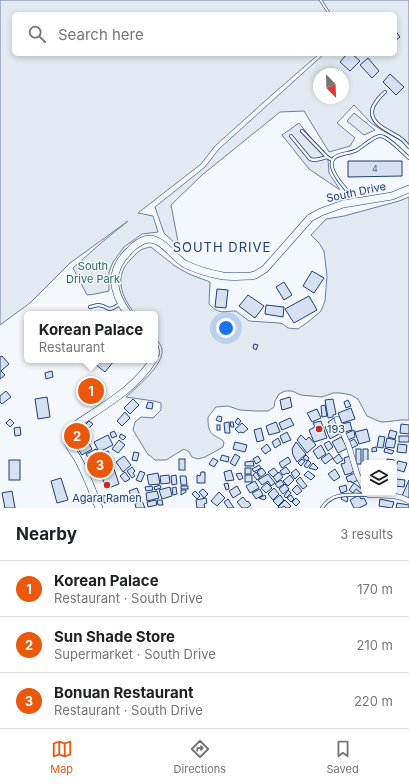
<!DOCTYPE html>
<meta charset="utf-8">
<style>
body{margin:0;font-family:Inter,sans-serif;background:#f2f2f2;color:#202124}
.controls{position:absolute;right:12px;bottom:12px;display:grid;overflow:hidden;border-radius:6px;box-shadow:0 2px 6px #0003}
.controls button{width:36px;height:36px;display:grid;place-items:center;padding:0;border:0;border-bottom:1px solid #e0e0e0;background:#fff;color:#202124;font:20px sans-serif}
.compass{position:absolute;left:313px;top:68px;width:36px;height:36px;border-radius:50%;background:#fff;box-shadow:0 2px 6px #0003;rotate:157deg}
.you{position:absolute;left:226px;top:328px;width:14px;height:14px;margin:-10px;border:3px solid #fff;border-radius:50%;background:#1a73e8;box-shadow:0 0 0 6px #1a73e833}
.badge{display:grid;place-items:center;width:26px;height:26px;border-radius:50%;background:#ea580c;color:#fff;font-size:13px;font-weight:700}
.pin{position:absolute;translate:-50% -50%;border:2px solid #fff;box-shadow:0 1px 4px #0006}
.popup{position:absolute;left:24px;top:311px;width:134px;height:52px;box-sizing:border-box;display:grid;place-content:center;border-radius:6px;background:#fff;filter:drop-shadow(0 1px 3px #0005);font-size:13px;white-space:nowrap;color:#757577}
.popup b{font-size:15px;color:#202124}
.popup::after{content:'';position:absolute;left:50%;top:100%;margin-left:-8px;border:8px solid transparent;border-top-color:#fff}
.list{margin:0;padding:0;list-style:none}
h2{display:flex;justify-content:space-between;align-items:center;height:52px;margin:0;padding:0 16px;font-size:17px}
h2 small{font-size:13px;font-weight:400;color:#757577}
.list li{display:grid;grid-template-columns:26px 1fr auto;gap:12px;align-items:center;box-sizing:border-box;height:56px;padding:0 16px;border-top:1px solid #e0e0e0}
.list b{display:block;font-size:15px;white-space:nowrap}
.list p{margin:0;font-size:13px;white-space:nowrap;color:#757577}
.list em{font-size:13px;font-style:normal;color:#757577}
.icon{flex:none;width:22px;height:22px;fill:none;stroke:currentColor;stroke-width:2;stroke-linecap:round;stroke-linejoin:round}
.map{position:relative;flex:none;width:409px;height:508px;overflow:hidden}
.search{position:absolute;background:#fff;box-shadow:0 2px 6px #0003;left:12px;right:12px;top:12px;height:44px;display:flex;align-items:center;gap:10px;box-sizing:border-box;padding:0 14px;border-radius:6px;color:#757577;font-size:15px}
.sheet{height:220px;background:#fff}
nav{display:flex;justify-content:space-around;align-items:center;box-sizing:border-box;height:56px;border-top:1px solid #e0e0e0;background:#fff;font-size:11px;color:#757577}
nav a{display:grid;justify-items:center;gap:2px}
nav .on{color:#ea580c}
.map>svg:first-child{display:block}
</style>
<div class="map">
<svg width="409" height="508" viewBox="0 0 409 508">
<rect width="100%" height="100%" fill="#f4f7fb"/>
<g fill="#e3e9f0" stroke="#687fa3" fill-rule="evenodd">
<path d="M 0,0 L 319,0 L 328,14 L 14,14 L 14,54 L 319,54 L 274,93 L 215,146 L 201,164 L 138,213 L 153,216 L 158,232 L 142,234 L 124,247 L 113,262 L 109,272 L 109,291 L 95,294 L 87,295 L 73,268 L 101,243 L 128,221 L 70,263 L 30,303 L 0,325 Z"/>
<path d="M 322,0 L 409,0 L 409,145 L 380,129 L 371,123 L 354,105 L 337,123 L 355,138 L 350,146 L 329,152 L 304,111 L 280,112 L 202,175 L 171,205 L 179,247 L 164,233 L 155,207 L 205,167 L 219,149 L 324,54 L 395,54 L 395,14 L 331,14 ZM 319,74 L 343,74 L 343,98 L 319,98 Z"/>
<path d="M 409,197 L 409,420 C 399,419 392,422 382,422 C 377,421 372,418 367,416 L 358,399 L 351,395 L 341,393 L 333,393 L 322,397 L 301,395 L 292,391 L 285,391 L 279,394 L 275,401 L 274,407 L 268,411 L 256,411 L 240,410 L 228,406 L 216,407 L 208,417 C 208,425 208,432 215,436 C 219,438 221,439 224,442 L 223,447 L 205,457 L 198,459 L 192,457 L 189,452 L 184,449 L 166,460 L 155,460 L 147,453 L 133,430 L 135,422 L 141,417 L 153,418 L 161,410 L 161,403 L 154,401 L 126,397 C 137,387 160,368 162,353 C 163,345 157,342 155,336 C 154,332 155,319 155,314 L 135,314 C 121,296 113,276 132,258 C 140,250 140,249 151,247 L 175,266 L 189,274 L 210,282 L 209,304 C 220,315 222,311 236,311 L 249,321 L 279,323 L 283,324 L 288,328 L 298,329 L 308,322 L 321,311 L 325,301 L 327,276 L 324,251 L 319,243 L 311,235 L 326,219 L 344,216 L 399,201 Z"/>
</g>
<g fill="#e3e8f0" stroke="#687fa3">
<path d="M 354,113 L 375,130 L 364,135 L 347,121 Z"/>
<path d="M 299,123 L 328,159 L 329,173 L 340,190 L 309,169 L 282,135 Z"/>
</g>
<g fill="#d5e0f0" stroke="#1d3f73">
<path d="M 395,30 L 400,37 L 395,41 Z"/>
<path d="M 347,54 L 352,54 L 360,61 L 350,71 L 340,62 Z"/>
<path d="M 368,58 L 379,71 L 372,78 L 360,65 Z"/>
<path d="M 390,74 L 404,87 L 396,95 L 383,82 Z"/>
<path d="M 348,161 L 402,161 L 402,176 L 348,177 Z"/>
<path d="M 312,271 L 324,278 L 314,293 L 303,286 Z"/>
<path d="M 284,282 L 292,295 L 284,300 L 276,287 Z"/>
<path d="M 217,289 L 228,290 L 226,308 L 215,307 Z"/>
<path d="M 248,295 L 264,306 L 255,318 L 239,306 Z"/>
<path d="M 309,296 L 317,310 L 294,323 L 285,309 Z"/>
<path d="M 266,305 L 284,307 L 283,317 L 265,314 Z"/>
<path d="M 254,344 L 258,345 L 256,350 L 253,348 Z"/>
<path d="M 2,356 L 9,364 L 1,371 L 5,375 L 0,379 L 0,357 Z"/>
<path d="M 97,360 L 113,360 L 114,361 L 105,372 L 95,364 Z"/>
<path d="M 52,371 L 53,377 L 46,379 L 45,373 Z"/>
<path d="M 92,376 L 104,390 L 89,403 L 77,388 Z"/>
<path d="M 6,391 L 11,397 L 2,404 L 0,402 L 0,396 Z"/>
<path d="M 47,397 L 50,417 L 38,419 L 35,399 Z"/>
<path d="M 290,397 L 292,407 L 282,410 L 280,400 Z"/>
<path d="M 133,399 L 139,405 L 130,414 L 124,408 Z"/>
<path d="M 333,399 L 336,414 L 333,415 L 333,417 L 328,418 L 325,400 Z"/>
<path d="M 348,400 L 351,406 L 346,408 L 344,402 Z"/>
<path d="M 148,402 L 153,403 L 152,409 L 146,408 Z"/>
<path d="M 325,405 L 327,416 L 322,417 L 321,406 Z"/>
<path d="M 351,408 L 355,419 L 342,423 L 338,413 Z"/>
<path d="M 317,409 L 321,418 L 312,422 L 307,413 Z"/>
<path d="M 125,412 L 130,418 L 122,426 L 117,421 Z"/>
<path d="M 218,416 L 222,417 L 221,422 L 216,420 Z"/>
<path d="M 238,418 L 241,421 L 238,425 L 235,422 Z"/>
<path d="M 290,418 L 294,425 L 282,430 L 279,423 Z"/>
<path d="M 334,418 L 341,433 L 330,439 L 325,427 L 330,425 L 328,422 Z"/>
<path d="M 10,419 L 14,423 L 10,427 L 6,423 Z"/>
<path d="M 89,421 L 93,424 L 88,429 L 85,425 Z"/>
<path d="M 321,421 L 327,438 L 314,442 L 309,430 L 315,427 L 313,423 Z"/>
<path d="M 229,422 L 230,433 L 225,433 L 224,423 Z"/>
<path d="M 230,422 L 233,422 L 234,427 L 231,427 Z"/>
<path d="M 276,422 L 280,432 L 269,435 L 266,426 Z"/>
<path d="M 350,422 L 352,430 L 345,432 L 342,424 Z"/>
<path d="M 242,423 L 248,429 L 243,433 L 241,432 L 239,433 L 235,429 Z"/>
<path d="M 401,424 L 409,425 L 409,434 L 400,433 Z"/>
<path d="M 82,425 L 87,441 L 77,447 L 75,442 L 76,432 Z"/>
<rect x="217" y="425" width="3" height="5"/>
<path d="M 20,427 L 21,435 L 15,436 L 14,428 Z"/>
<path d="M 261,428 L 264,440 L 257,442 L 254,430 Z"/>
<path d="M 367,429 L 370,441 L 359,444 L 355,432 Z"/>
<path d="M 354,430 L 355,437 L 348,440 L 345,434 Z"/>
<path d="M 390,430 L 397,432 L 395,439 L 388,437 Z"/>
<path d="M 114,431 L 117,436 L 112,438 L 110,433 Z"/>
<path d="M 287,432 L 291,440 L 283,443 L 280,436 Z"/>
<path d="M 121,434 L 126,437 L 123,440 L 119,437 Z"/>
<path d="M 108,435 L 113,445 L 99,452 L 94,442 Z"/>
<path d="M 301,435 L 306,440 L 309,437 L 316,445 L 307,453 L 297,440 Z"/>
<path d="M 379,436 L 385,437 L 383,448 L 377,447 Z"/>
<rect x="399" y="436" width="10" height="6"/>
<path d="M 341,437 L 348,448 L 338,453 L 332,442 Z"/>
<path d="M 278,438 L 281,444 L 275,448 L 272,442 Z"/>
<path d="M 387,438 L 396,440 L 394,448 L 385,447 Z"/>
<path d="M 354,439 L 358,445 L 352,448 L 349,442 Z"/>
<path d="M 119,440 L 125,445 L 118,453 L 112,449 Z"/>
<path d="M 329,441 L 333,447 L 328,451 L 324,444 Z"/>
<path d="M 88,442 L 92,449 L 82,455 L 78,449 Z"/>
<path d="M 235,442 L 247,445 L 245,452 L 233,449 Z"/>
<path d="M 296,442 L 306,454 L 297,462 L 293,455 L 292,449 Z"/>
<path d="M 267,444 L 271,450 L 265,454 L 261,449 Z"/>
<path d="M 398,444 L 407,445 L 406,453 L 397,452 Z"/>
<path d="M 321,445 L 326,454 L 318,459 L 313,451 Z"/>
<path d="M 376,447 L 377,451 L 372,452 L 372,448 Z"/>
<path d="M 385,448 L 394,451 L 392,454 L 384,452 Z"/>
<path d="M 96,449 L 99,457 L 90,461 L 86,454 Z"/>
<rect x="356" y="449" width="5" height="15"/>
<path d="M 363,449 L 368,449 L 368,462 L 363,463 Z"/>
<path d="M 108,451 L 111,458 L 107,459 L 105,452 Z"/>
<path d="M 134,452 L 139,453 L 137,461 L 132,460 Z"/>
<path d="M 329,453 L 333,458 L 325,464 L 321,459 Z"/>
<path d="M 235,454 L 240,457 L 235,466 L 230,463 Z"/>
<path d="M 339,454 L 343,460 L 337,464 L 333,459 Z"/>
<path d="M 222,455 L 229,457 L 228,462 L 220,460 Z"/>
<path d="M 306,455 L 309,458 L 307,461 L 303,458 Z"/>
<path d="M 105,456 L 110,466 L 101,471 L 95,461 Z"/>
<path d="M 124,456 L 131,465 L 123,472 L 116,462 Z"/>
<path d="M 258,456 L 261,461 L 256,464 L 253,459 Z"/>
<path d="M 350,456 L 354,471 L 352,472 L 352,473 L 345,475 L 341,464 L 345,463 L 344,458 Z"/>
<path d="M 288,457 L 291,462 L 282,468 L 279,463 Z"/>
<path d="M 213,458 L 218,461 L 214,467 L 209,464 Z"/>
<rect x="179" y="459" width="6" height="11"/>
<path d="M 302,459 L 305,461 L 301,466 L 298,463 Z"/>
<path d="M 387,459 L 394,460 L 394,463 L 386,463 Z"/>
<rect x="9" y="460" width="11" height="20"/>
<path d="M 308,460 L 311,463 L 307,468 L 304,466 Z"/>
<path d="M 253,461 L 254,466 L 245,466 L 245,462 Z"/>
<path d="M 398,461 L 407,463 L 404,472 L 395,469 Z"/>
<path d="M 313,463 L 318,468 L 316,470 L 309,468 Z"/>
<path d="M 259,465 L 261,468 L 254,472 L 252,469 Z"/>
<path d="M 132,467 L 135,471 L 133,473 L 135,476 L 132,478 L 127,471 Z"/>
<path d="M 286,467 L 290,472 L 288,474 L 287,473 L 283,475 L 280,471 Z"/>
<rect x="245" y="468" width="6" height="6"/>
<path d="M 262,468 L 266,473 L 261,477 L 257,472 Z"/>
<path d="M 274,468 L 278,473 L 273,477 L 268,472 Z"/>
<path d="M 114,469 L 119,484 L 106,489 L 101,474 Z"/>
<path d="M 296,469 L 300,474 L 295,479 L 291,473 Z"/>
<path d="M 335,469 L 340,477 L 334,481 L 328,474 Z"/>
<path d="M 231,470 L 234,480 L 226,481 L 224,472 Z"/>
<path d="M 140,471 L 145,473 L 141,482 L 136,480 Z"/>
<path d="M 308,471 L 315,476 L 311,480 L 304,475 Z"/>
<path d="M 125,472 L 130,479 L 125,482 L 120,476 Z"/>
<path d="M 201,472 L 205,472 L 205,483 L 197,483 L 197,475 L 200,476 Z"/>
<path d="M 256,472 L 260,478 L 257,480 L 253,475 Z"/>
<path d="M 279,472 L 283,477 L 277,482 L 273,477 Z"/>
<path d="M 158,473 L 160,484 L 149,485 L 147,475 Z"/>
<path d="M 241,473 L 243,478 L 239,480 L 236,474 Z"/>
<path d="M 355,473 L 358,480 L 352,483 L 351,481 L 348,482 L 346,477 Z"/>
<path d="M 268,474 L 275,483 L 271,486 L 268,481 L 262,485 L 258,480 Z"/>
<path d="M 169,475 L 170,483 L 161,484 L 160,476 Z"/>
<path d="M 176,475 L 177,484 L 172,485 L 171,476 Z"/>
<rect x="245" y="475" width="7" height="7"/>
<path d="M 290,475 L 294,480 L 288,486 L 283,481 Z"/>
<path d="M 180,476 L 186,476 L 187,485 L 181,485 Z"/>
<path d="M 300,477 L 307,486 L 303,489 L 296,481 Z"/>
<path d="M 61,478 L 68,500 L 57,503 L 51,481 Z"/>
<path d="M 396,479 L 405,480 L 404,487 L 395,486 Z"/>
<path d="M 281,480 L 284,484 L 278,488 L 275,484 Z"/>
<path d="M 409,480 L 409,498 L 402,496 Z"/>
<path d="M 255,481 L 259,488 L 250,493 L 246,486 Z"/>
<path d="M 228,483 L 229,489 L 226,490 L 224,484 Z"/>
<path d="M 267,483 L 272,488 L 266,493 L 261,488 Z"/>
<path d="M 354,483 L 363,490 L 361,493 L 356,489 L 353,493 L 349,490 Z"/>
<path d="M 285,484 L 289,489 L 283,494 L 279,489 Z"/>
<path d="M 160,485 L 161,488 L 155,490 L 154,487 Z"/>
<path d="M 297,485 L 302,491 L 297,495 L 292,490 Z"/>
<path d="M 346,485 L 347,491 L 341,493 L 339,487 Z"/>
<path d="M 152,486 L 153,490 L 146,491 L 145,487 Z"/>
<rect x="181" y="486" width="7" height="3"/>
<path d="M 237,486 L 241,493 L 233,498 L 229,491 Z"/>
<path d="M 170,487 L 172,496 L 162,499 L 159,490 Z"/>
<path d="M 176,487 L 177,494 L 173,495 L 172,488 Z"/>
<path d="M 137,488 L 141,498 L 133,501 L 129,491 Z"/>
<path d="M 274,488 L 279,494 L 273,500 L 268,494 Z"/>
<path d="M 203,489 L 208,494 L 204,498 L 199,492 Z"/>
<path d="M 260,489 L 263,495 L 256,499 L 252,493 Z"/>
<path d="M 181,490 L 186,490 L 186,492 L 181,495 Z"/>
<path d="M 288,490 L 291,493 L 286,498 L 284,496 Z"/>
<path d="M 12,491 L 15,508 L 5,508 L 2,493 Z"/>
<path d="M 157,491 L 159,498 L 147,501 L 146,493 Z"/>
<path d="M 195,491 L 200,496 L 197,499 L 192,494 Z"/>
<path d="M 219,492 L 225,498 L 217,506 L 211,501 Z"/>
<path d="M 109,495 L 110,502 L 104,503 L 103,496 Z"/>
<path d="M 118,495 L 120,502 L 114,503 L 113,496 Z"/>
<path d="M 265,495 L 266,498 L 264,500 L 259,498 Z"/>
<path d="M 280,495 L 284,500 L 278,506 L 273,501 Z"/>
<path d="M 291,495 L 294,499 L 291,502 L 287,498 Z"/>
<path d="M 343,495 L 348,498 L 347,502 L 341,499 Z"/>
<path d="M 359,495 L 361,499 L 364,498 L 367,504 L 359,508 L 354,508 L 350,500 Z"/>
<path d="M 243,497 L 247,502 L 248,501 L 251,505 L 247,508 L 242,508 L 237,502 Z"/>
<path d="M 206,498 L 207,503 L 204,504 L 205,508 L 197,508 L 196,500 Z"/>
<path d="M 296,498 L 300,502 L 296,506 L 292,502 Z"/>
<path d="M 228,499 L 234,508 L 228,508 L 224,502 Z"/>
<path d="M 380,499 L 394,502 L 392,508 L 379,506 Z"/>
<path d="M 156,500 L 157,505 L 148,507 L 147,502 Z"/>
<path d="M 157,500 L 162,500 L 163,505 L 158,505 Z"/>
<path d="M 285,500 L 291,506 L 289,508 L 286,508 L 284,506 L 281,508 L 279,508 L 278,507 Z"/>
<path d="M 142,501 L 145,508 L 136,508 L 135,504 Z"/>
<path d="M 397,503 L 409,505 L 409,508 L 396,508 Z"/>
</g>
<g fill="none" stroke-linecap="round" stroke-linejoin="round">
<defs>
<g id="lane">
<path d="M 385,92 C 379,97 376,101 373,107 C 367,124 390,131 400,138 C 404,140 406,144 409,147"/>
<path d="M 302,131 L 327,157 L 332,160"/>
<path d="M 291,136 L 310,159 C 316,161 321,159 327,157"/>
<path d="M 357,201 C 350,194 324,168 334,158 C 339,153 350,154 357,150 C 362,147 374,136 380,136 C 388,136 403,153 409,158"/>
<path d="M 90,307 L 98,305 L 103,306 L 109,309 L 113,308 L 120,304"/>
<path d="M 322,508 C 332,491 352,495 368,495"/>
</g>
<g id="street">
<path d="M 337,419 L 349,447 L 357,474 L 364,488"/>
<path d="M 367,493 L 369,495 C 382,495 397,494 409,501"/>
</g>
<g id="secondary">
<path d="M 128,314 C 112,292 108,271 129,251 C 134,245 143,239 150,239 C 164,240 174,258 185,264 C 195,269 212,274 223,276 C 232,277 242,276 251,276 L 255,275 L 265,269 L 310,218 L 321,212 L 343,204 L 392,196 L 409,189"/>
<path d="M 155,348 L 156,353 L 155,355"/>
<path d="M 99,508 C 93,492 87,476 79,461 C 76,454 68,447 67,439 C 66,432 72,428 77,424 C 105,405 135,389 153,360"/>
</g>
</defs>
<use href="#lane" stroke="#1d3f73" stroke-width="4"/>
<use href="#street" stroke="#1d3f73" stroke-width="6"/>
<use href="#secondary" stroke="#1d3f73" stroke-width="8"/>
<use href="#lane" stroke="#f4f7fb" stroke-width="2.5"/>
<use href="#street" stroke="#f4f7fb" stroke-width="5"/>
<use href="#secondary" stroke="#f4f7fb" stroke-width="7"/>
</g>
<g fill="#c62828" stroke="#f4f7fb" stroke-width="1.5">
<circle cx="319" cy="429" r="4"/>
<circle cx="107" cy="485" r="4"/>
</g>
<g text-anchor="middle" stroke-width="3" stroke-linejoin="round" paint-order="stroke">
<g font-size="9" fill="#4b6792">
<text x="375" y="172">4</text>
</g>
<g font-size="11" fill="#1d3f73" stroke="#f4f7fb">
<text transform="translate(356 192) rotate(-12)" y="4">South Drive</text>
</g>
<g font-size="11" fill="#2c6c60" stroke="#f4f7fb">
<text x="93" y="270">South<tspan x="93" dy="13">Drive Park</tspan></text>
</g>
<g font-size="11" fill="#1d3f73" stroke="#f4f7fb" text-anchor="start">
<text x="327" y="433">193</text>
<text x="107" y="502" text-anchor="middle">Agara Ramen</text>
</g>
<g font-size="13" letter-spacing="1" fill="#1d3f73" stroke="#f4f7fb">
<text x="222" y="252">SOUTH DRIVE</text>
</g>
</g>
</svg>
<div class="controls">
<button><svg class="icon" aria-label="layers" viewBox="0 0 24 24"><path d="M12 4l9 5-9 5-9-5zM3 14l9 5 9-5"/></svg></button>
</div>
<svg class="compass" viewBox="-18 -18 36 36"><path d="M0-13l5 13h-10z" fill="#e53935"/><path d="M0 13l5-13h-10z" fill="#757577"/></svg>
<div class="you"></div>
<div class="pin badge" style="left:91px;top:391px">1</div>
<div class="popup"><b>Korean Palace</b>Restaurant</div>
<div class="pin badge" style="left:77px;top:436px">2</div>
<div class="pin badge" style="left:100px;top:465px">3</div>
<div class="search"><svg class="icon" aria-label="search" viewBox="0 0 24 24"><circle cx="10" cy="10" r="6"/><path d="M15 15l6 6"/></svg>Search here</div>
</div>
<section class="sheet">
<h2>Nearby<small>3 results</small></h2>
<ul class="list">
<li><span class="badge">1</span><div><b>Korean Palace</b><p>Restaurant · South Drive</p></div><em>170 m</em></li>
<li><span class="badge">2</span><div><b>Sun Shade Store</b><p>Supermarket · South Drive</p></div><em>210 m</em></li>
<li><span class="badge">3</span><div><b>Bonuan Restaurant</b><p>Restaurant · South Drive</p></div><em>220 m</em></li>
</ul>
</section>
<nav>
<a class="on"><svg class="icon" aria-label="map" viewBox="0 0 24 24"><path d="M3 6l6-2 6 2 6-2v14l-6 2-6-2-6 2zM9 4v14M15 6v14"/></svg>Map</a>
<a><svg class="icon" aria-label="directions" viewBox="0 0 24 24"><path d="M12 3l9 9-9 9-9-9zM9 14v-3h6M13 9l2 2-2 2"/></svg>Directions</a>
<a><svg class="icon" aria-label="saved" viewBox="0 0 24 24"><path d="M7 4h10v16l-5-4-5 4z"/></svg>Saved</a>
</nav>
